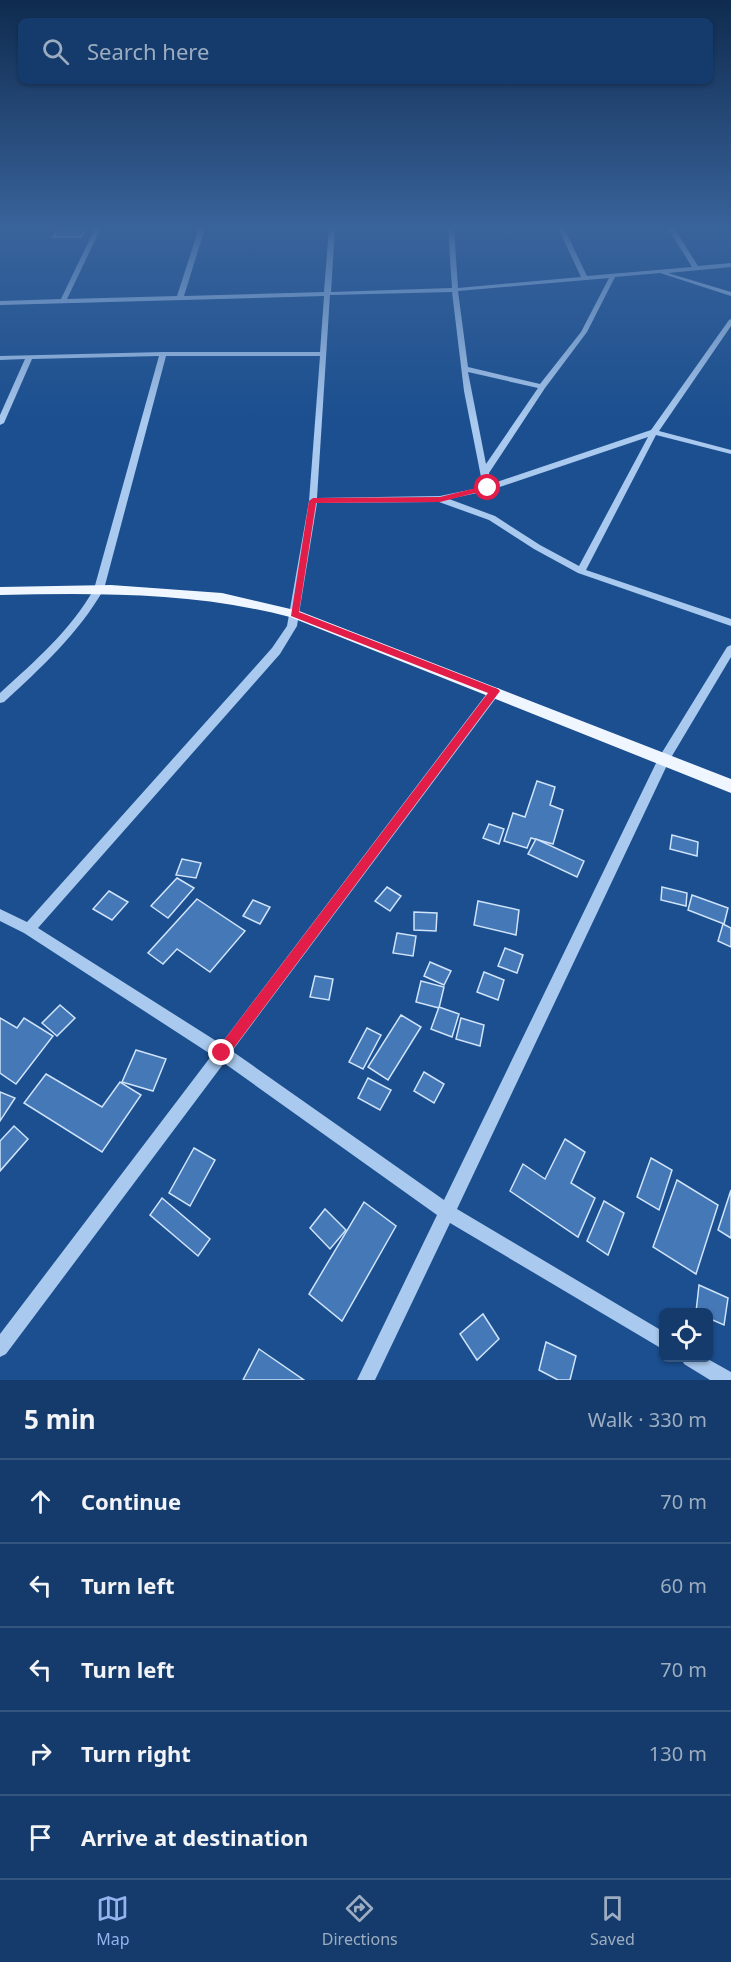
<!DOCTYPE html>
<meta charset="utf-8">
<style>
body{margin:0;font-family:"Noto Sans",sans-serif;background:#1d4271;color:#f1f3f6}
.controls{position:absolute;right:18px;bottom:18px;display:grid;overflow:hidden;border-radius:9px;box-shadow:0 2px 4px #0004}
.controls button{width:54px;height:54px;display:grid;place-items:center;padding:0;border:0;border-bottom:2px solid #33557e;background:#143b6b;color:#f1f3f6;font:30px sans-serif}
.stop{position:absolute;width:18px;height:18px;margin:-14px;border:4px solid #e11d48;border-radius:50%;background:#fff}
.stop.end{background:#e11d48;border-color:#fff;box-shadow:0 2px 6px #0008}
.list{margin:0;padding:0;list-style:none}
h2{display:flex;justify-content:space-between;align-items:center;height:78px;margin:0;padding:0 24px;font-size:26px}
h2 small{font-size:20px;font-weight:400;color:#9dadc1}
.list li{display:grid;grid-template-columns:39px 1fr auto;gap:18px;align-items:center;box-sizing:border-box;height:84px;padding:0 24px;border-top:2px solid #33557e}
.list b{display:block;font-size:22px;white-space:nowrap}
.list em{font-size:20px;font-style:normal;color:#9dadc1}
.icon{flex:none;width:33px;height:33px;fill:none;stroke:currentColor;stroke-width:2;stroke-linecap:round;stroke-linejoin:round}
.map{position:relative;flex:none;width:731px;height:1380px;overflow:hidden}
.search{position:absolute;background:#143b6b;box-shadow:0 2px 4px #0004;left:18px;right:18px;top:18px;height:66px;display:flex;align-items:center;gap:15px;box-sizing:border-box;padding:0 21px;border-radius:9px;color:#9dadc1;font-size:22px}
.sheet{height:498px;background:#143b6b}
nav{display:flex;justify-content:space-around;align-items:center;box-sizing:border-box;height:84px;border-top:2px solid #33557e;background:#143b6b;font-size:16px;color:#9dadc1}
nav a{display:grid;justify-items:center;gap:3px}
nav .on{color:#95b2f1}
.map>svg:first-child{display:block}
</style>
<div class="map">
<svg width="731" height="1380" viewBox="0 0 731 1380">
<rect width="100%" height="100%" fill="#1b4f8f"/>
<g fill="#4478b7" stroke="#cfe3fa" stroke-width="1.5">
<path d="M 59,228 L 86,228 L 81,237 L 53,237 Z"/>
<path d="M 537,781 L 555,787 L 550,805 L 563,810 L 553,844 L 531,838 L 527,848 L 504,841 L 513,813 L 525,817 Z"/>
<path d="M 489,824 L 504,829 L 499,844 L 483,838 Z"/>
<path d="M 672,835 L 698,842 L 697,856 L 670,849 Z"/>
<path d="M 536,839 L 584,861 L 577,877 L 528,854 Z"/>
<path d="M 182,859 L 201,863 L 196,878 L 176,875 Z"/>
<path d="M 177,878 L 194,888 L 168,918 L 151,906 Z"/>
<path d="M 387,887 L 401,896 L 390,911 L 375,901 Z"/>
<path d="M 662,887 L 687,893 L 686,906 L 661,900 Z"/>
<path d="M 109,891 L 128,902 L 112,920 L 93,909 Z"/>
<path d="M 692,895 L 728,908 L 724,924 L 688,910 Z"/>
<path d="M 197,899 L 245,931 L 210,972 L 177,949 L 163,964 L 148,953 Z"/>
<path d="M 253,900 L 270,907 L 260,924 L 243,916 Z"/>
<path d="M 478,901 L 519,910 L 516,935 L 474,925 Z"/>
<path d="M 414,912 L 437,913 L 436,931 L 414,930 Z"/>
<path d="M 723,924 L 731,928 L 731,947 L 718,941 Z"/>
<path d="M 397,933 L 416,936 L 413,956 L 393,953 Z"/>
<path d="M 505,948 L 523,955 L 517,973 L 498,966 Z"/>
<path d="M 430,962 L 451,971 L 444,985 L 424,976 Z"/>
<path d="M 484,972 L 504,980 L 498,1000 L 477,992 Z"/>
<path d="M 315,976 L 333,979 L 329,1000 L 310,997 Z"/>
<path d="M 421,981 L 444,987 L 439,1008 L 416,1002 Z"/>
<path d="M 60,1005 L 75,1018 L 57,1036 L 42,1023 Z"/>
<path d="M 439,1007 L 459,1014 L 452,1037 L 431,1029 Z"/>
<path d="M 401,1015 L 421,1027 L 388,1080 L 368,1067 Z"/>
<path d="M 0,1018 L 17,1028 L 24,1018 L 53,1036 L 16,1084 L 0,1073 Z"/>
<path d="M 461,1018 L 484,1025 L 480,1046 L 456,1039 Z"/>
<path d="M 367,1028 L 381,1035 L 363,1069 L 349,1062 Z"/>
<path d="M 136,1050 L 166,1059 L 153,1091 L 122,1082 Z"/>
<path d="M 424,1072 L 444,1084 L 434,1103 L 414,1091 Z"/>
<path d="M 46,1074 L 102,1107 L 120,1082 L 141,1095 L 102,1152 L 24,1103 Z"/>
<path d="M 368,1078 L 391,1090 L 380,1110 L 358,1098 Z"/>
<path d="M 0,1092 L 15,1098 L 0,1121 Z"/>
<path d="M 14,1126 L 28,1139 L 0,1171 L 0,1141 Z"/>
<path d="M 565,1139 L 585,1152 L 571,1183 L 595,1198 L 578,1237 L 510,1191 L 523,1164 L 545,1179 Z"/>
<path d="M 194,1148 L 215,1160 L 190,1206 L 169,1193 Z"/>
<path d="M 651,1158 L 672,1170 L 659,1210 L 637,1197 Z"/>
<path d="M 677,1180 L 718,1205 L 696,1274 L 653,1247 Z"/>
<path d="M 731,1190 L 731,1238 L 718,1230 Z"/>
<path d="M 162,1198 L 210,1239 L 198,1256 L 150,1215 Z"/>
<path d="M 604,1201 L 624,1213 L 608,1255 L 587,1241 Z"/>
<path d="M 364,1202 L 396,1226 L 342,1321 L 309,1294 Z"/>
<path d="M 325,1209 L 346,1230 L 330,1249 L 310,1228 Z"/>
<path d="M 699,1285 L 728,1298 L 724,1325 L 708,1318 L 708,1312 L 696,1312 Z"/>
<path d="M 483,1314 L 499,1339 L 477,1360 L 460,1334 Z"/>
<path d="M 546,1342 L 576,1356 L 570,1380 L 558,1380 L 539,1370 Z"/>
<path d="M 259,1349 L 304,1380 L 243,1380 Z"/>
</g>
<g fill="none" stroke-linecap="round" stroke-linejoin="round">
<g fill="#a9c9ee" fill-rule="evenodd">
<path d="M 95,228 L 101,228 L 67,299 L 177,296 L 199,228 L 205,228 L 184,296 L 324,292 L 329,228 L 335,228 L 331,292 L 452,288 L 448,228 L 454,228 L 458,288 L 581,277 L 558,228 L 564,228 L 587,276 L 692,267 L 668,228 L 674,228 L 698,266 L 731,263 L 731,267 L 668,273 L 731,292 L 731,296 L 660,273 L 615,277 L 587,332 L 545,388 L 489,473 L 491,484 L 651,430 L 729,320 L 731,319 L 731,326 L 659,431 L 731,450 L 731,454 L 656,435 L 586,570 L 731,619 L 731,626 L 578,573 L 534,549 L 489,520 L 439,502 L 317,503 L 297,626 L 280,654 L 38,928 L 221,1044 L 491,688 L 499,688 L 500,691 L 499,694 L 232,1051 L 444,1200 L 658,759 L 727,647 L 731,645 L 731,657 L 669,761 L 457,1209 L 664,1332 L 664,1350 L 450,1223 L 375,1380 L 357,1380 L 437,1215 L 224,1063 L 6,1354 L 0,1357 L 0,1334 L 212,1055 L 24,933 L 0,921 L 0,909 L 27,922 L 272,648 L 287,626 L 309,501 L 320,356 L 166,356 L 104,589 C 78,634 42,667 4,702 L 0,703 L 0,693 C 35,661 70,631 94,589 L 159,356 L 32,359 L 4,423 L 0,425 L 0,415 L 25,359 L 0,360 L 0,356 L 163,352 L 320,352 L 324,296 L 0,305 L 0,301 L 61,299 ZM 609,278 L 581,332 L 540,384 L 468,367 L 458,291 ZM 452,292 L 464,391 L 483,487 L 440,496 L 317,498 L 330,295 ZM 468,372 L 538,388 L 486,464 ZM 648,437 L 579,566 L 540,545 L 495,516 L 449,499 L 491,490 Z"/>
<path d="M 681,1358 L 706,1358 L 731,1372 L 731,1380 L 710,1380 L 684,1364 Z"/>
</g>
<path fill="#f0f6ff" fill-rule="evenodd" d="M 111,585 L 222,593 L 299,611 L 731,779 L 731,793 L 290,617 C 194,592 98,593 0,595 L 0,587 Z"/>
</g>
<linearGradient id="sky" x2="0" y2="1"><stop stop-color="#0f2b4f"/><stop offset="0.54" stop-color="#39639b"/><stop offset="1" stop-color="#39639b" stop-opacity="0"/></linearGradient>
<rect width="731" height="421" fill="url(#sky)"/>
<path fill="#e11d48" d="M 488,485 L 492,488 L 490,489 L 440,502 L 316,503 L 299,612 L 498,689 L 500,691 L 227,1057 L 222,1059 L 218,1057 L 216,1053 L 218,1048 L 488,693 L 291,616 L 309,501 L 313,498 L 440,497 Z"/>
</svg>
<div class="controls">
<button><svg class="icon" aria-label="locate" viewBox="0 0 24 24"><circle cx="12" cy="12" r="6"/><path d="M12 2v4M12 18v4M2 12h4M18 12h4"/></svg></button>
</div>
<div class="stop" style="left:488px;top:488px"></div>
<div class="stop end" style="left:222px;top:1053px"></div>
<div class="search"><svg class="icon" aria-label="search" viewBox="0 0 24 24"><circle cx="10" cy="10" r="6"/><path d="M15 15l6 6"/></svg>Search here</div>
</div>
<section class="sheet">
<h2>5 min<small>Walk · 330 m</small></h2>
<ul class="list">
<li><svg class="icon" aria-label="ahead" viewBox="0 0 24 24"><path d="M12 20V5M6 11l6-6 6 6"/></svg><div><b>Continue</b></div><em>70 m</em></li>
<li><svg class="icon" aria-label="left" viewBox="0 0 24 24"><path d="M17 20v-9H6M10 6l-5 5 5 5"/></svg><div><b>Turn left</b></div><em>60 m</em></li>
<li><svg class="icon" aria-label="left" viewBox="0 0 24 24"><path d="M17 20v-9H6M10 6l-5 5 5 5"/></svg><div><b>Turn left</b></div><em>70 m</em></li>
<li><svg class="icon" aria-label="right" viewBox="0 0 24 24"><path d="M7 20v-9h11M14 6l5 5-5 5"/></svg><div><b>Turn right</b></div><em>130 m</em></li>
<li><svg class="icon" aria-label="arrive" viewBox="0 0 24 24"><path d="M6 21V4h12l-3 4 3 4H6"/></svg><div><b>Arrive at destination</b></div></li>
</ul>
</section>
<nav>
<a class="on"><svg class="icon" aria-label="map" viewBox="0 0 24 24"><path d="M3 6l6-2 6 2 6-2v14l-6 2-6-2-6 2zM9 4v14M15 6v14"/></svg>Map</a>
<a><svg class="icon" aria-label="directions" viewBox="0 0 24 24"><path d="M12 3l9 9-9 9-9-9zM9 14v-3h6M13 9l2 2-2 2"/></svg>Directions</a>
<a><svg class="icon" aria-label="saved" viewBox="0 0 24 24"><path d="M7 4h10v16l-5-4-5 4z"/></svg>Saved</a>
</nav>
